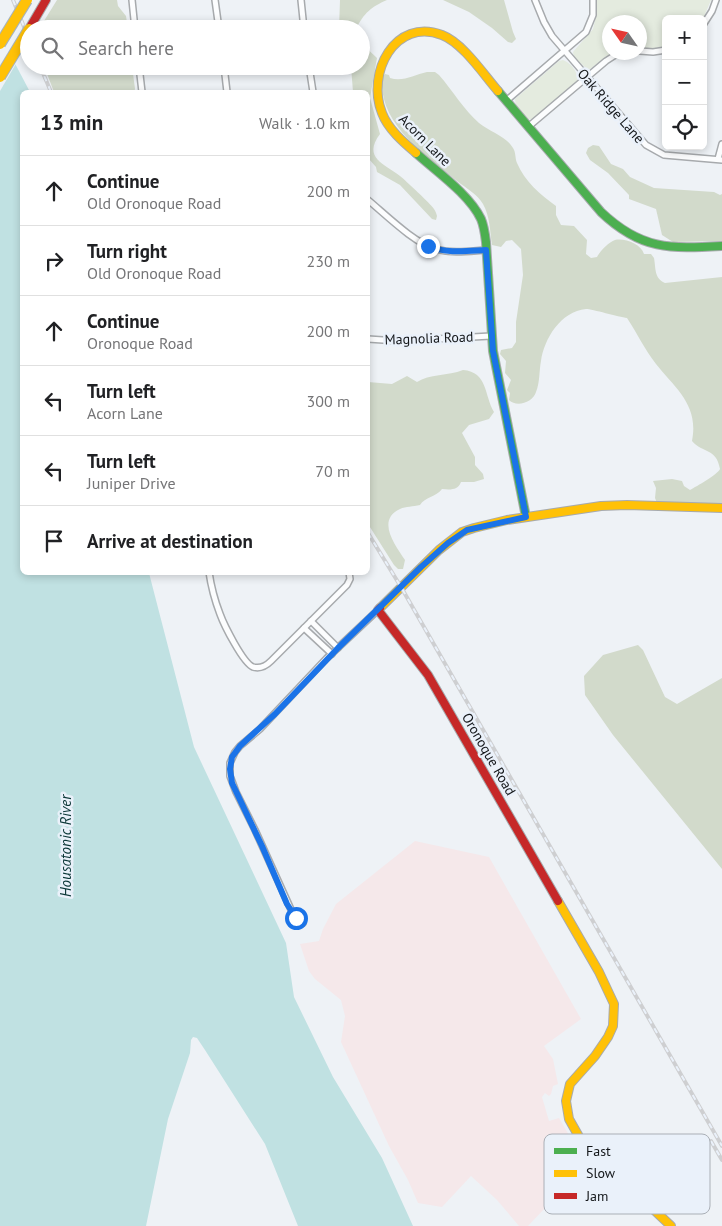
<!DOCTYPE html>
<meta charset="utf-8">
<style>
body{margin:0;font-family:"PT Sans",sans-serif;background:#f2f2f2;color:#202124}
.controls{position:absolute;right:15px;top:15px;display:grid;overflow:hidden;border-radius:8px;box-shadow:0 2px 8px #0003}
.controls button{width:45px;height:45px;display:grid;place-items:center;padding:0;border:0;border-bottom:1px solid #e0e0e0;background:#fff;color:#202124;font:25px sans-serif}
.compass{position:absolute;left:602px;top:15px;width:45px;height:45px;border-radius:50%;background:#fff;box-shadow:0 2px 8px #0003;rotate:304deg}
.stop{position:absolute;width:15px;height:15px;margin:-11px;border:4px solid #1a73e8;border-radius:50%;background:#fff}
.stop.end{background:#1a73e8;border-color:#fff;box-shadow:0 1px 5px #0008}
.list{margin:0;padding:0;list-style:none}
h2{display:flex;justify-content:space-between;align-items:center;height:65px;margin:0;padding:0 20px;font-size:21px}
h2 small{font-size:16px;font-weight:400;color:#757577}
.list li{display:grid;grid-template-columns:32px 1fr auto;gap:15px;align-items:center;box-sizing:border-box;height:70px;padding:0 20px;border-top:1px solid #e0e0e0}
.list b{display:block;font-size:19px;white-space:nowrap}
.list p{margin:0;font-size:16px;white-space:nowrap;color:#757577}
.list em{font-size:16px;font-style:normal;color:#757577}
.icon{flex:none;width:28px;height:28px;fill:none;stroke:currentColor;stroke-width:2;stroke-linecap:round;stroke-linejoin:round}
.map{position:relative;flex:none;width:722px;height:1226px;overflow:hidden}
.search{position:absolute;background:#fff;box-shadow:0 2px 8px #0003;left:20px;top:20px;width:350px;height:55px;display:flex;align-items:center;gap:12px;box-sizing:border-box;padding:0 18px;border-radius:28px;color:#757577;font-size:19px}
.panel{position:absolute;background:#fff;box-shadow:0 2px 8px #0003;left:20px;top:90px;width:350px;height:485px;border-radius:8px}
.map>svg:first-child{display:block}
</style>
<div class="map">
<svg width="722" height="1226" viewBox="0 0 722 1226">
<rect width="100%" height="100%" fill="#eef2f6"/>
<path fill="#f5e8ea" d="M 415,841 L 489,857 L 581,1019 L 544,1046 L 553,1059 L 558,1084 L 553,1086 L 551,1094 L 549,1096 L 545,1093 L 542,1097 L 549,1121 L 559,1118 L 569,1135 L 594,1160 L 581,1170 L 528,1226 L 519,1226 L 497,1200 L 471,1176 L 442,1207 L 418,1203 L 408,1180 L 389,1146 L 341,1042 L 345,1016 L 341,1000 L 315,979 L 309,971 L 300,944 L 319,941 L 323,929 L 336,904 Z"/>
<g fill="#e4ebdf">
<path d="M 597,0 L 711,0 L 703,19 L 666,19 L 666,46 L 651,49 L 640,48 L 640,22 L 610,22 L 610,52 L 611,53 L 590,69 L 587,69 L 574,57 L 573,52 L 593,29 L 597,12 Z"/>
<path d="M 563,60 C 571,63 579,73 577,81 L 533,119 L 527,119 L 516,107 L 515,99 L 559,61 Z"/>
</g>
<g fill="#d2dacb">
<path d="M 57,0 L 117,0 L 118,6 L 126,16 L 128,29 L 39,29 Z"/>
<path d="M 340,0 L 387,0 C 371,7 364,13 356,29 L 339,29 Z"/>
<path d="M 443,0 L 504,0 L 513,32 L 516,39 L 512,43 L 508,42 L 492,28 L 469,12 Z"/>
<path d="M 361,43 L 377,58 L 370,98 L 380,134 C 362,158 385,164 400,176 C 405,180 431,204 434,209 C 436,212 436,213 437,216 L 436,220 L 432,219 L 400,185 L 377,172 L 376,167 L 368,158 L 368,92 L 353,92 L 351,66 L 361,66 Z"/>
<path d="M 44,66 L 132,66 L 135,89 L 134,92 L 54,92 Z"/>
<path d="M 427,72 L 435,72 L 439,75 C 453,91 464,110 479,123 C 490,132 506,136 513,148 C 516,152 515,159 517,163 C 525,182 540,194 556,206 L 556,215 L 561,225 L 574,226 L 587,240 L 586,254 L 591,258 L 597,257 C 600,251 609,242 615,240 C 625,238 641,244 644,254 L 651,254 L 654,258 C 656,269 654,278 665,283 L 722,277 L 722,505 L 657,503 L 655,498 L 656,488 L 653,481 L 672,479 L 682,481 L 684,486 L 690,490 C 697,486 717,475 720,469 C 716,447 703,454 692,441 C 699,405 676,389 656,364 C 645,350 637,333 627,318 C 619,317 592,309 586,309 C 561,311 544,339 541,361 C 539,371 540,382 536,392 C 533,402 517,408 509,400 L 510,393 L 507,390 L 511,380 L 505,373 L 506,361 L 500,354 L 501,350 L 512,348 L 516,342 L 516,322 L 523,275 L 521,249 L 512,240 L 506,241 L 501,247 L 492,245 C 490,232 490,216 483,204 C 478,195 466,188 457,181 C 425,155 378,124 382,77 L 385,74 L 389,75 L 390,78 C 403,82 414,75 427,72 Z"/>
<path d="M 593,145 L 599,146 L 611,164 L 623,169 L 630,177 L 654,188 L 714,192 L 720,195 L 722,194 L 722,241 L 673,242 L 662,235 L 656,209 L 629,199 L 629,195 L 608,173 L 590,160 L 586,153 L 588,148 Z"/>
<path d="M 463,370 C 488,372 484,395 494,412 L 489,419 L 469,425 L 462,433 L 475,457 L 475,465 L 483,474 L 484,479 L 474,482 L 461,482 C 458,490 451,490 442,489 C 436,497 425,497 420,505 C 413,507 406,506 400,509 C 376,520 395,545 405,560 L 403,569 L 398,569 L 394,565 L 368,524 L 368,382 L 392,384 L 407,376 L 417,382 C 429,374 448,376 463,370 Z"/>
<path d="M 638,645 L 643,650 L 665,697 L 677,704 L 722,678 L 722,869 L 613,735 L 585,695 L 584,676 L 603,655 Z"/>
</g>
<path fill="#c0e1e2" d="M 0,35 L 30,92 L 22,92 L 22,572 L 149,573 L 194,747 L 286,943 L 294,997 L 333,1077 L 382,1158 L 413,1226 L 298,1226 L 265,1144 L 205,1050 L 197,1038 L 193,1037 L 191,1040 L 190,1053 L 168,1119 L 146,1226 L 0,1226 Z"/>
<path fill="#eef2f6" d="M 0,32 L 6,39 L 17,62 L 0,91 Z"/>
<g fill="none" stroke-linecap="round" stroke-linejoin="round">
<defs>
<g id="street">
<path d="M 132,0 L 135,29"/>
<path d="M 215,0 L 219,29"/>
<path d="M 301,0 L 304,29"/>
<path d="M 535,0 L 544,22 L 552,36 L 646,145 L 664,155 L 722,160"/>
<path d="M 703,25 L 712,11 L 716,0"/>
<path d="M 640,51 L 653,52 L 666,50"/>
<path d="M 139,66 L 142,92"/>
<path d="M 224,66 L 227,92"/>
<path d="M 309,66 L 313,92"/>
<path d="M 506,101 L 586,32 L 593,15 L 593,0"/>
<path d="M 528,127 L 606,61 L 620,52"/>
<path d="M 718,159 L 722,144"/>
<path d="M 368,200 C 385,214 415,244 436,249 C 453,254 470,251 486,250"/>
<path d="M 368,339 L 398,341 L 491,336"/>
<path d="M 209,572 C 211,586 215,601 220,614 C 224,625 243,663 253,667 C 260,669 266,666 271,661 L 347,585 L 350,579 L 349,572"/>
<path d="M 311,621 L 338,648"/>
<path d="M 304,628 L 332,654"/>
<path d="M 303,923 L 293,914 L 255,830 L 236,792 L 230,776 L 230,763 L 235,752 L 240,746 L 260,729 L 327,658 L 378,610"/>
</g>
<g id="fast">
<path d="M 498,91 L 601,212 C 641,250 670,249 722,246"/>
<path d="M 416,153 C 437,172 469,194 481,219 C 484,226 485,234 486,242 L 493,351 L 526,517"/>
</g>
<g id="slow">
<path d="M 416,153 C 403,142 388,129 382,113 C 366,73 395,17 442,35 C 463,43 484,75 498,91"/>
<path d="M 380,608 L 439,550 L 462,532 L 474,528 L 507,520 L 601,506 L 627,505 L 722,508"/>
<path d="M 558,901 L 599,972 L 614,1004 L 613,1026 L 608,1037 L 595,1056 L 570,1084 L 566,1101 L 569,1119 L 582,1142 L 671,1226"/>
</g>
<g id="jam">
<path d="M 29,29 L 46,0"/>
<path d="M 380,608 L 378,610 L 428,675 L 558,901"/>
</g>
</defs>
<use href="#street" stroke="#a7aaad" stroke-width="8"/>
<use href="#fast" stroke="#a7aaad" stroke-width="10"/>
<use href="#slow" stroke="#a7aaad" stroke-width="10"/>
<use href="#jam" stroke="#a7aaad" stroke-width="10"/>
<use href="#street" stroke="#fcfdfe" stroke-width="5"/>
<use href="#fast" stroke="#4caf50" stroke-width="8"/>
<use href="#slow" stroke="#ffc107" stroke-width="8"/>
<use href="#jam" stroke="#c62828" stroke-width="8"/>
<defs>
<g id="rail">
<path d="M 13,0 L 29,39"/>
<path d="M 40,66 L 51,92"/>
<path d="M 368,533 L 401,587 L 722,1146"/>
<path d="M 711,1141 L 722,1160"/>
</g>
</defs>
<use href="#rail" stroke="#cecfd1" stroke-width="4"/>
<use href="#rail" stroke="#eaf1fa" stroke-width="2" stroke-dasharray="5.5" stroke-linecap="butt"/>
<defs>
<g id="slow-bridge">
<path d="M 0,44 L 27,0"/>
<path d="M 0,77 L 29,29"/>
</g>
</defs>
<use href="#slow-bridge" stroke="#a5b2ba" stroke-width="12" stroke-linecap="butt"/>
<use href="#slow-bridge" stroke="#ffc107" stroke-width="10"/>
</g>
<g fill="none" stroke-linecap="round" stroke-linejoin="round">
<path stroke="#1a73e8" stroke-width="6" d="M 296,918 L 287,904 L 262,846 L 232,783 L 230,769 L 232,757 L 240,746 L 275,714 L 338,648 L 421,567 L 448,543 L 467,530 L 526,517 L 493,351 L 486,250 C 467,251 447,254 428,246"/>
</g>
<g text-anchor="middle" stroke-width="5" stroke-linejoin="round" paint-order="stroke">
<g font-size="14" fill="#131619" stroke="#eaf1fa">
<text transform="translate(611 106) rotate(49)" y="5">Oak Ridge Lane</text>
<text transform="translate(425 140) rotate(45)" y="5">Acorn Lane</text>
<text transform="translate(429 338) rotate(-2)" y="5">Magnolia Road</text>
<text transform="translate(489 754) rotate(60)" y="5">Oronoque Road</text>
</g>
<g font-size="15" font-style="italic" fill="#0c3838" stroke="#eaf1fa">
<text transform="translate(66 846) rotate(-90)" y="5">Housatonic River</text>
</g>
</g>
<rect x="544" y="1134" width="166" height="80" rx="8" fill="#eaf1fa" stroke="#aaafb6" stroke-width="1"/>
<rect x="554" y="1148" width="23" height="6" fill="#4caf50"/>
<rect x="554" y="1170" width="23" height="7" fill="#ffc107"/>
<rect x="554" y="1193" width="23" height="6" fill="#c62828"/>
<g font-size="14" fill="#131619">
<text x="586" y="1156">Fast</text>
<text x="586" y="1178">Slow</text>
<text x="586" y="1201">Jam</text>
</g>
</svg>
<div class="controls">
<button>+</button>
<button>−</button>
<button><svg class="icon" aria-label="locate" viewBox="0 0 24 24"><circle cx="12" cy="12" r="6"/><path d="M12 2v4M12 18v4M2 12h4M18 12h4"/></svg></button>
</div>
<svg class="compass" viewBox="-18 -18 36 36"><path d="M0-13l5 13h-10z" fill="#e53935"/><path d="M0 13l5-13h-10z" fill="#757577"/></svg>
<div class="stop" style="left:296px;top:918px"></div>
<div class="stop end" style="left:428px;top:246px"></div>
<div class="search"><svg class="icon" aria-label="search" viewBox="0 0 24 24"><circle cx="10" cy="10" r="6"/><path d="M15 15l6 6"/></svg>Search here</div>
<section class="panel">
<h2>13 min<small>Walk · 1.0 km</small></h2>
<ul class="list">
<li><svg class="icon" aria-label="ahead" viewBox="0 0 24 24"><path d="M12 20V5M6 11l6-6 6 6"/></svg><div><b>Continue</b><p>Old Oronoque Road</p></div><em>200 m</em></li>
<li><svg class="icon" aria-label="right" viewBox="0 0 24 24"><path d="M7 20v-9h11M14 6l5 5-5 5"/></svg><div><b>Turn right</b><p>Old Oronoque Road</p></div><em>230 m</em></li>
<li><svg class="icon" aria-label="ahead" viewBox="0 0 24 24"><path d="M12 20V5M6 11l6-6 6 6"/></svg><div><b>Continue</b><p>Oronoque Road</p></div><em>200 m</em></li>
<li><svg class="icon" aria-label="left" viewBox="0 0 24 24"><path d="M17 20v-9H6M10 6l-5 5 5 5"/></svg><div><b>Turn left</b><p>Acorn Lane</p></div><em>300 m</em></li>
<li><svg class="icon" aria-label="left" viewBox="0 0 24 24"><path d="M17 20v-9H6M10 6l-5 5 5 5"/></svg><div><b>Turn left</b><p>Juniper Drive</p></div><em>70 m</em></li>
<li><svg class="icon" aria-label="arrive" viewBox="0 0 24 24"><path d="M6 21V4h12l-3 4 3 4H6"/></svg><div><b>Arrive at destination</b></div></li>
</ul>
</section>
</div>
